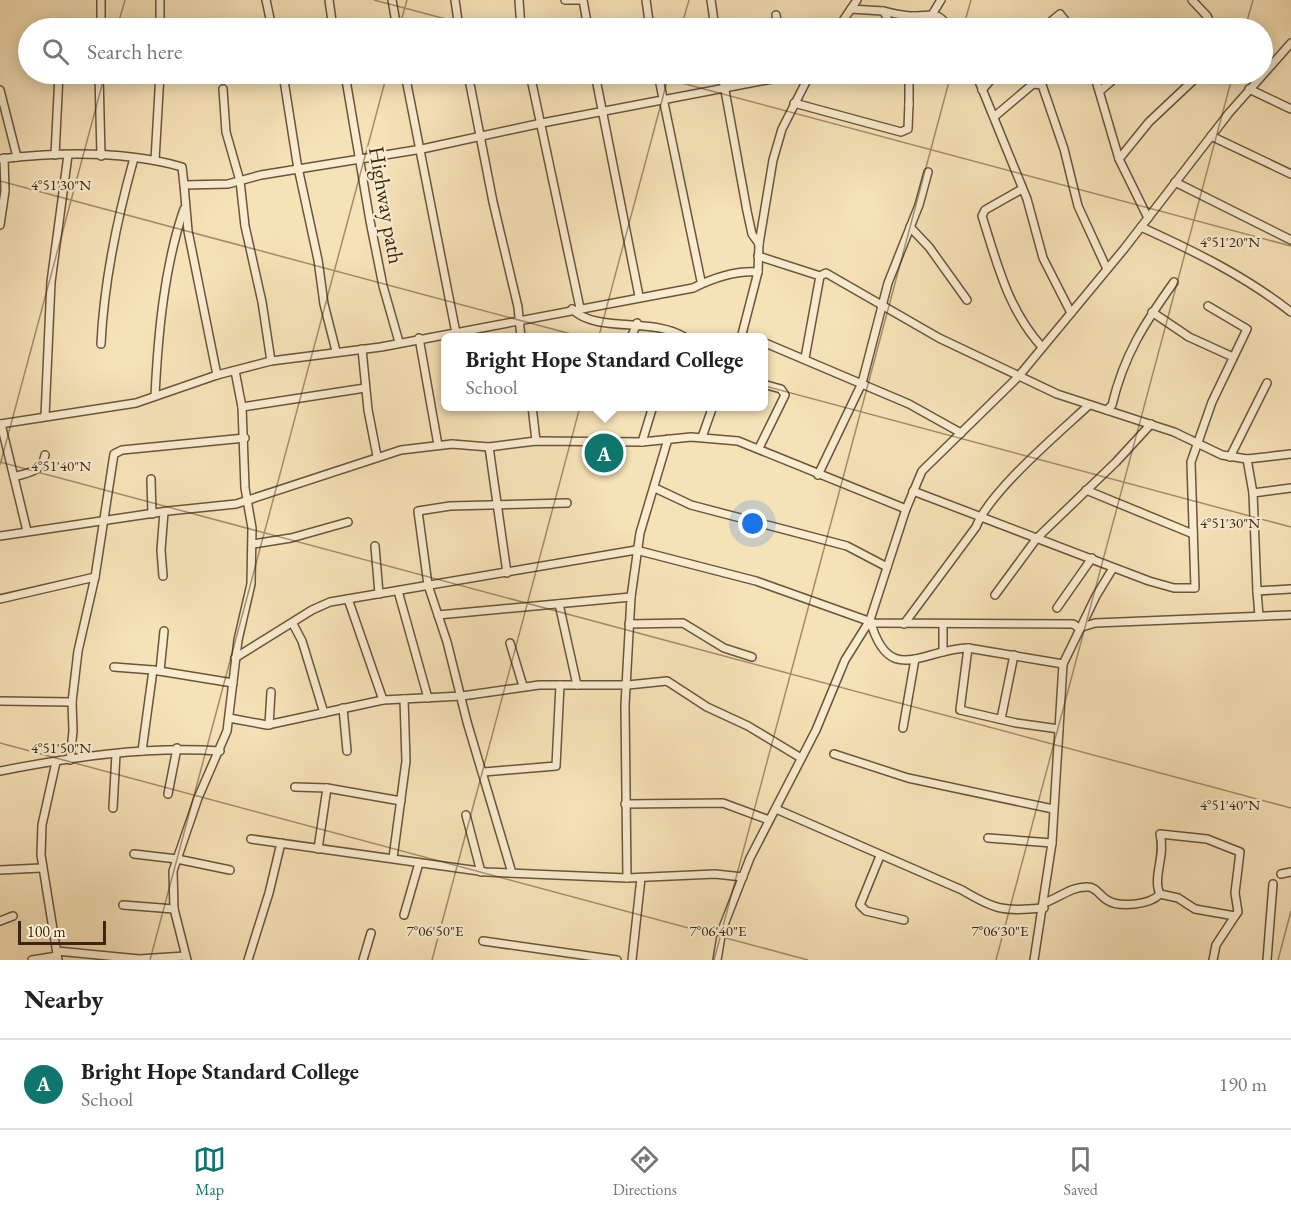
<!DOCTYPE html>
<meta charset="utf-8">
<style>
body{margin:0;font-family:"EB Garamond",serif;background:#f2f2f2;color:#222}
.scale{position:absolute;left:18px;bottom:15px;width:88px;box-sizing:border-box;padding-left:6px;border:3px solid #3e260e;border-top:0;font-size:16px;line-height:21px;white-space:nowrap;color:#3e260e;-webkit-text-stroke:4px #f9ecd0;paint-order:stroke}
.you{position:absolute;left:753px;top:524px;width:21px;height:21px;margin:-15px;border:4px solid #fff;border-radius:50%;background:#1a73e8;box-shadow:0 0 0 9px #1a73e833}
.badge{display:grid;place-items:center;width:39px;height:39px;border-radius:50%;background:#0f766e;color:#fff;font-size:20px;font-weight:700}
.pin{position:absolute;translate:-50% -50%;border:3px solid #fff;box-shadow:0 2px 6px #0006}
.popup{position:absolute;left:441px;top:333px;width:327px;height:78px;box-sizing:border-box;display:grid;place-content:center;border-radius:9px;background:#fff;filter:drop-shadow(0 2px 4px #0005);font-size:20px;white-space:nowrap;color:#767676}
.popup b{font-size:22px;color:#222}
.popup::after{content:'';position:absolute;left:50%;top:100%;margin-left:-12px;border:12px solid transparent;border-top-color:#fff}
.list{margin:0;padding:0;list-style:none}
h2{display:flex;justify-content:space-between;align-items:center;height:78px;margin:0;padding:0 24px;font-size:26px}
h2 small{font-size:20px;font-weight:400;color:#767676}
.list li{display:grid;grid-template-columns:39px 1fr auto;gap:18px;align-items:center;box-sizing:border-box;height:90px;padding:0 24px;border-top:2px solid #e0e0e0}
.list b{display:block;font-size:22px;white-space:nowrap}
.list p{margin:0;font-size:20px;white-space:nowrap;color:#767676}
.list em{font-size:20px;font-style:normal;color:#767676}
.icon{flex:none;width:33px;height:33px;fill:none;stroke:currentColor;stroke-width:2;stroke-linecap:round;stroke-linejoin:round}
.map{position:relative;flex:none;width:1291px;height:960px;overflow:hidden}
.search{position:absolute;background:#fff;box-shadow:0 3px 15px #0003;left:18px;right:18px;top:18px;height:66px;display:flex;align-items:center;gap:15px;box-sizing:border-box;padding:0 21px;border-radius:33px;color:#767676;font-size:22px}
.sheet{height:168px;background:#fff}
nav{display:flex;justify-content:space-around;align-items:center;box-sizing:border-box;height:84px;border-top:2px solid #e0e0e0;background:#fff;font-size:16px;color:#767676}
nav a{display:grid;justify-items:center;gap:3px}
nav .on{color:#0f766e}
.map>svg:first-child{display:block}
</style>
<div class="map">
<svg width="1291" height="960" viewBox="0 0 1291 960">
<rect width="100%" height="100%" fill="#f6e2b7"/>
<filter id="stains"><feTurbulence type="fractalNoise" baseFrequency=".00333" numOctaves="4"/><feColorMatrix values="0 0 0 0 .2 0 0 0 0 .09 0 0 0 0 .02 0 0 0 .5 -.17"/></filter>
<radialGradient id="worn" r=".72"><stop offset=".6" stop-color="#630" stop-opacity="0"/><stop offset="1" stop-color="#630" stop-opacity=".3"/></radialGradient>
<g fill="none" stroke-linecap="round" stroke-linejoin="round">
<defs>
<g id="minor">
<path d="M 160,0 L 160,28"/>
<path d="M 266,0 L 272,28"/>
<path d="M 329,0 L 333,28"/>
<path d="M 392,0 L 397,28"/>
<path d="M 455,0 L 459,28"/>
<path d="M 519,0 L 521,28"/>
<path d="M 565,0 L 580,0"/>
<path d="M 583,0 L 588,28"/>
<path d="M 646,0 L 650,28"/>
<path d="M 711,0 L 715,28"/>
<path d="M 1192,0 L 1207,16 L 1213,28"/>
<path d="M 851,9 L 883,11 L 887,17 L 887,28"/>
<path d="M 883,11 C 892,13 903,16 912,16 C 931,16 938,10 949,28"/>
<path d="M 933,13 L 941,0"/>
<path d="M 776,15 L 778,28"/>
<path d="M 101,28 L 101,0"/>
<path d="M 838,28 L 857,0"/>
<path d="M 914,28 L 914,16"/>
<path d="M 1043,28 L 1060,14 L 1071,28"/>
<path d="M 99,74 L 101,156"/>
<path d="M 283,74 L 297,163 L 318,260 L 324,304 L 336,351"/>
<path d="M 345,74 L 370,221 L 383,286 L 399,342"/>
<path d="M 405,74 L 456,333"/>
<path d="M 468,74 L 493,202 L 518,307 L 521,338"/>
<path d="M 530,74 L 580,308"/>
<path d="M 595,74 L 639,296"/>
<path d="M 658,74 L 701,281"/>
<path d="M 722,74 L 747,211 L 752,234 L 759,244"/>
<path d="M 976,74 L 1027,199 L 1043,258 L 1071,313"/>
<path d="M 1094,74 L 1119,159 L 1148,218"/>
<path d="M 223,89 L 226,132 L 240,181 L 245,226 L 262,302 L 271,361"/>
<path d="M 1249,89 L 1291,109"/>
<path d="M 0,90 L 17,157"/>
<path d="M 982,90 L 996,74"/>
<path d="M 1101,90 L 1120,74"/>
<path d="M 794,103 L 901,132 L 908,129 L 909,103"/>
<path d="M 909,105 L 909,74"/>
<path d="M 994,117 L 1033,84 L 1042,85 L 1064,149 L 1078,206 L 1107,269"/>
<path d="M 1211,136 L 1291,174"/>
<path d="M 55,155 L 59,74"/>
<path d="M 0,159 C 59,152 125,151 182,167 L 184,185 L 228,184 L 261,175 L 422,149 L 542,123 L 777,78 L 807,78"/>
<path d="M 1119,159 L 1149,122 L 1200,74"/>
<path d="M 155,160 L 160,74"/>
<path d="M 1175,182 L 1291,240"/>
<path d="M 184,185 L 188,231 L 217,375"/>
<path d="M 1022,189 L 985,210 L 982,216 C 997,263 1008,310 1042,347"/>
<path d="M 0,225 L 5,191 L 4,158"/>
<path d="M 910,227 L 929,247 L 967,300"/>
<path d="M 1141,227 C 1194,251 1245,276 1291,312"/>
<path d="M 758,256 L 820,276 L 826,273 L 939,338 L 1057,394 L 1174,432 L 1222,455 L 1247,459 L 1291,454"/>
<path d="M 572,309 C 597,334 652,316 686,338"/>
<path d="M 1152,312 L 1189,337 L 1233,357"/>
<path d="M 419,338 L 438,445"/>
<path d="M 631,338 L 637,323"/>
<path d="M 741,338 L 758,272 L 759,244 L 773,160 L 782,129 L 810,74"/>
<path d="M 763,342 L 909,404 L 961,433"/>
<path d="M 101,344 C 104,280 117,219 134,158"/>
<path d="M 362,349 L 368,410 L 377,456"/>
<path d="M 805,358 L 820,276"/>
<path d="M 155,396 C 158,335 164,267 184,209"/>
<path d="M 532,406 L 536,441"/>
<path d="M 242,407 L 365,388"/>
<path d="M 1107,410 L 1112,405 C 1124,355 1144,324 1174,282"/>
<path d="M 45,416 L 51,282 L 68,155"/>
<path d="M 0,424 L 136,403 L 217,375 L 271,361 L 381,347 L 693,288 C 713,278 735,270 758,272"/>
<path d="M 1,424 L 27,531"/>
<path d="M 702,437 L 713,406"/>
<path d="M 642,442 L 653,406"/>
<path d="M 489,447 L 507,573"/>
<path d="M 759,448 L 785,395 L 781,389 L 763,384"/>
<path d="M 1230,457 L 1267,383"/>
<path d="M 1247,459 L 1253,493 L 1257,591 L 1291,589"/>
<path d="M 818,475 L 862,383 L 888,283 L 919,205 L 928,172"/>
<path d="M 14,477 C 29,472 42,472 45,455"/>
<path d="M 151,479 L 152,514"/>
<path d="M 655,488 L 691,505 L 847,546 L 887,567"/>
<path d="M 1086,490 L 1193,534"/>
<path d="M 913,491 L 1149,581 L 1174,588 L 1195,588 L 1191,462 L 1212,402 L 1247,329 L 1208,306"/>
<path d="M 1253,493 L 1291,488"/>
<path d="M 0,536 L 168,511 L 236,504 L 401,450 L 452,444 L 489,447 L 536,441 L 642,442 L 691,437 L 738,441 L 906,509"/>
<path d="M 253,544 L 291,538 L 348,522"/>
<path d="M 375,546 L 379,594"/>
<path d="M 163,576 L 161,550 L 164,512"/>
<path d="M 398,591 L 428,698"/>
<path d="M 1257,591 L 1259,616"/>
<path d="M 995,595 L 1037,538 L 1116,462 L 1151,424"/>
<path d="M 0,599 L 95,577"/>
<path d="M 348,599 L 383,700"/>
<path d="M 559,604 L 577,685"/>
<path d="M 1057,608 L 1092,558"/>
<path d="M 438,615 L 631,597"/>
<path d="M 870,620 C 889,688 922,649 968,648 L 1063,664"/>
<path d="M 293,624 L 302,641 L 324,713"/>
<path d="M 629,624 L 683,623 L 724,648 L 752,657"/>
<path d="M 904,624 L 976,527 C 989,492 1060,432 1089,405"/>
<path d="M 943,624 L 943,652"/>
<path d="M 510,643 L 523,686"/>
<path d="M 968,648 L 960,710 L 1016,723 L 1059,729"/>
<path d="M 235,658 L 312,610 L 330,602 L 636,550 L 756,581 L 874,623 L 1073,624 L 1079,628 L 1095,623 L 1291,615"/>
<path d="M 114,667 L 153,670 L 233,683"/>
<path d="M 160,671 L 164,631"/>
<path d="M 0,701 L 72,702"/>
<path d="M 343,708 L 347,751"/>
<path d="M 229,718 L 267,725 L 383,700 L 462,696 L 539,685 L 628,685 L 667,681 L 707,707 L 748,726 L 801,758"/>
<path d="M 1001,719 L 1014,655"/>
<path d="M 269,725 L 271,692"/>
<path d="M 903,728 L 915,659"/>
<path d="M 142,751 L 153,670"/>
<path d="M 834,754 L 908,778 L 1053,809"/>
<path d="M 70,760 L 73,731 L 72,702 L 78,651 L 95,577 L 114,454 L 122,450 L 245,438"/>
<path d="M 56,762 L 42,825 L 41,855 L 58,960"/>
<path d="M 0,771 C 71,757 147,746 220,751"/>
<path d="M 484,772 L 556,766 L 560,685"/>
<path d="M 295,787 L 327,788 L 401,801"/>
<path d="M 168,794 L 177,748"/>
<path d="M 625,804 L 723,803 L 769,820"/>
<path d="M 113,808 L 116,754"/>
<path d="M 776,809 L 962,890 C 997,911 1003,911 1044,908"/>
<path d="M 466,815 L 481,872"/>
<path d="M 988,838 L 1052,843"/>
<path d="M 251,839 L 486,872 L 627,878 L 715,874 L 743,877"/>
<path d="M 318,849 L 327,788"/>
<path d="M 134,854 L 177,859 L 230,870"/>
<path d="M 880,856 L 860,905 L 866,911 L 904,920"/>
<path d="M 393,858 L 406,761 L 404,699"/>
<path d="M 0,870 L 41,868"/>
<path d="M 512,873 L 467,722 L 447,642 L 428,585 L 418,511 L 450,506 L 567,503"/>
<path d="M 1281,874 L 1291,872"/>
<path d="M 627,878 L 625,705 L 631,597 L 640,533 L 668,439"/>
<path d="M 1044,903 C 1059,898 1072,886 1088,887 C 1096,887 1100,896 1107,900 C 1119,908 1150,905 1160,894 L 1178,898 L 1195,909 L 1235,916 L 1238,912 L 1235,893 L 1240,852 L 1207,839 L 1160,834 C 1166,855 1152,878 1160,894"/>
<path d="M 123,905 L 174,909"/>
<path d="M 404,915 L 419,863"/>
<path d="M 0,921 L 13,916"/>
<path d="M 483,941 L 617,960"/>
<path d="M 57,951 L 139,959 L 185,956"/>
<path d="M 32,960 L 57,956"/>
<path d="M 187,960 L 174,909 L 173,871 L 198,798 L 227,731 L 238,640 L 251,584 L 252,528 L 245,488 L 242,407 L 235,371"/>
<path d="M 248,960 L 269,893 L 281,843"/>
<path d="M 363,960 L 371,933"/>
<path d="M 632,960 L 641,878"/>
<path d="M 717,960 L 722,930 L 750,858 L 816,730 L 845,660 L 870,620 L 906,509 L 922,471 L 1018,377 L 1124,249 L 1229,113 L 1291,43"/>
<path d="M 1034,960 L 1052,843 L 1063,664 L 1096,596 L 1113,568"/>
<path d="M 1213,960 L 1216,945 L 1235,916"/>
<path d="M 1267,960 L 1273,884"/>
</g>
</defs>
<use href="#minor" stroke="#6c5538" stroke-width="10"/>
<use href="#minor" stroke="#f9ecd0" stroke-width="7"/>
</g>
<path fill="none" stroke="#3e260e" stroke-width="1.5" stroke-opacity="0.45" d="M 374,0 L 480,28M 117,28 L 125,0M 399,28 L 407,0M 681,28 L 689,0M 963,28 L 971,0M 1245,28 L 1253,0M 648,74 L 1291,246M 0,181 L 1291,527M 0,462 L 1291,808M 0,465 L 105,74M 0,743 L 808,960M 150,960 L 387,74M 432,960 L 669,74M 714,960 L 951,74M 996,960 L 1233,74M 1278,960 L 1291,911"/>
<g text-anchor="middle" stroke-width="4.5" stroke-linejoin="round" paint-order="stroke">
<g font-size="22" fill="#3e260e" stroke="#f9ecd0">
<text transform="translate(387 205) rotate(80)" y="8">Highway path</text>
</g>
</g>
<g font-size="15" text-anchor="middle" fill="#3e260e" stroke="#f9ecd0" stroke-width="4.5" stroke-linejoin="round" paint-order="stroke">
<text x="61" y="190">4°51'30"N</text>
<text x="1230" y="247">4°51'20"N</text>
<text x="61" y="471">4°51'40"N</text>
<text x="1230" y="528">4°51'30"N</text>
<text x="61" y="753">4°51'50"N</text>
<text x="1230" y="810">4°51'40"N</text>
<text x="435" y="936">7°06'50"E</text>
<text x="718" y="936">7°06'40"E</text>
<text x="1000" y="936">7°06'30"E</text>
</g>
<rect width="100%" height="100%" filter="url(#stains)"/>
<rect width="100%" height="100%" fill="url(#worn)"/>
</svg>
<div class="scale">100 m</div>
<div class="you"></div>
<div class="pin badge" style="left:604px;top:453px">A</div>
<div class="popup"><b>Bright Hope Standard College</b>School</div>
<div class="search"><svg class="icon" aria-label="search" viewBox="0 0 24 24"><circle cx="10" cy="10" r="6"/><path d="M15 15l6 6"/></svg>Search here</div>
</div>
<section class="sheet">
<h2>Nearby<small></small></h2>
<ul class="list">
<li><span class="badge">A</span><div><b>Bright Hope Standard College</b><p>School</p></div><em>190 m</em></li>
</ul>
</section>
<nav>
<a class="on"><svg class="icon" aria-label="map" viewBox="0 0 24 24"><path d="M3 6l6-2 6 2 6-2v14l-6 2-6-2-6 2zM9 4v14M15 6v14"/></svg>Map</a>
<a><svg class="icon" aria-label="directions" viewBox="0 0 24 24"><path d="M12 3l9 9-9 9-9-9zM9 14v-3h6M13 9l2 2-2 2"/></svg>Directions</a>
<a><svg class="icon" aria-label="saved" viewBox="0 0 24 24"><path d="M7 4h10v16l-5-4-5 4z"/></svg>Saved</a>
</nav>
